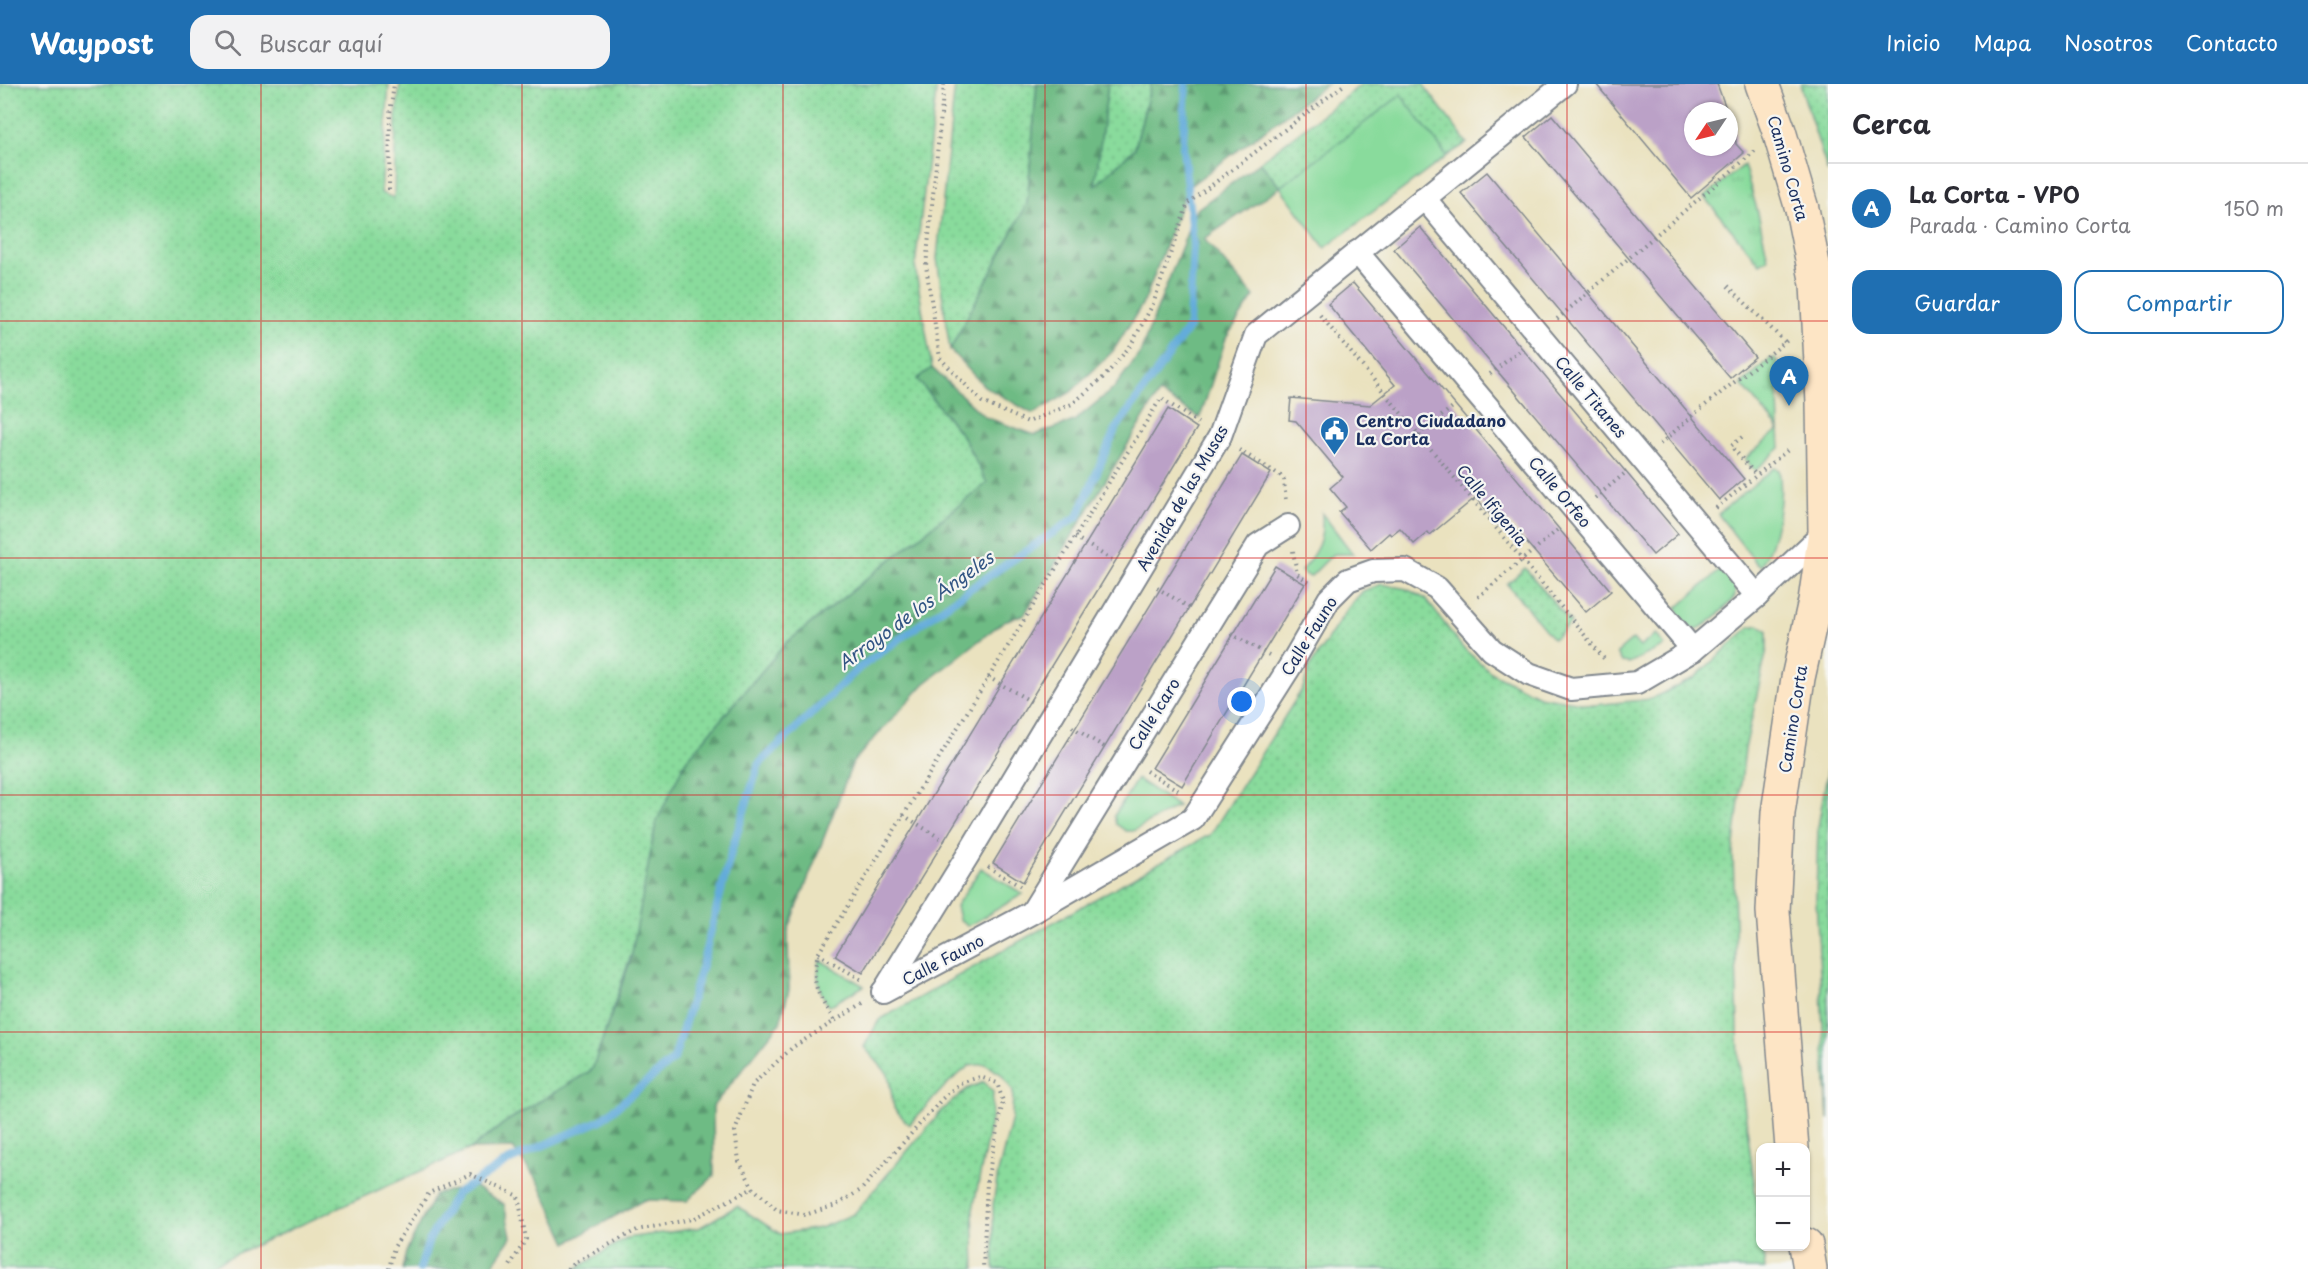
<!DOCTYPE html>
<html lang="es">
<meta charset="utf-8">
<style>
body{margin:0;font-family:"Playpen Sans",sans-serif;background:#f2f2f3;color:#2b2b33}
.controls{position:absolute;right:18px;bottom:18px;display:grid;overflow:hidden;border-radius:12px;box-shadow:0 2px 4px #0004}
.controls button{width:54px;height:54px;display:grid;place-items:center;padding:0;border:0;border-bottom:2px solid #e1e1e2;background:#fff;color:#2b2b33;font:30px sans-serif}
.compass{position:absolute;left:1684px;top:18px;width:54px;height:54px;border-radius:50%;background:#fff;box-shadow:0 2px 4px #0004;rotate:235deg}
.you{position:absolute;left:1242px;top:618px;width:21px;height:21px;margin:-15px;border:4px solid #fff;border-radius:50%;background:#1a73e8;box-shadow:0 0 0 9px #1a73e833}
.badge{display:grid;place-items:center;width:39px;height:39px;border-radius:50%;background:#1f6fb2;color:#fff;font-size:20px;font-weight:700}
.pin{position:absolute;translate:-50% -50px;filter:drop-shadow(0 2px 3px #0008)}
.pin::after{content:'';position:absolute;top:32px;width:21px;height:18px;background:inherit;clip-path:polygon(0 0,100% 0,50% 100%)}
.list{margin:0;padding:0;list-style:none}
h2{display:flex;justify-content:space-between;align-items:center;height:78px;margin:0;padding:0 24px;font-size:26px}
h2 small{font-size:20px;font-weight:400;color:#7c7c81}
.list li{display:grid;grid-template-columns:39px 1fr auto;gap:18px;align-items:center;box-sizing:border-box;height:90px;padding:0 24px;border-top:2px solid #e1e1e2}
.list b{display:block;font-size:22px;white-space:nowrap}
.list p{margin:0;font-size:20px;white-space:nowrap;color:#7c7c81}
.list em{font-size:20px;font-style:normal;color:#7c7c81}
.actions{display:flex;gap:12px;padding:18px 24px}
.actions a{flex:1;padding:14px 0;border:2px solid #1f6fb2;border-radius:18px;text-align:center;font-size:21px;color:#1f6fb2}
.actions .main{background:#1f6fb2;color:#fff}
.icon{flex:none;width:33px;height:33px;fill:none;stroke:currentColor;stroke-width:2;stroke-linecap:round;stroke-linejoin:round}
.map{position:relative;flex:none;width:1828px;height:1185px;overflow:hidden}
header{display:flex;align-items:center;gap:36px;box-sizing:border-box;height:84px;padding:0 30px;background:#1f6fb2;color:#fff}
header strong{font-size:28px}
nav{display:flex;gap:33px;margin-inline-start:auto;font-size:21px}
.search{width:420px;height:54px;background:#f2f2f3;display:flex;align-items:center;gap:15px;box-sizing:border-box;padding:0 21px;border-radius:18px;color:#7c7c81;font-size:22px}
main{display:flex}
aside{flex:1;background:#fff}
.map>svg:first-child{display:block}
</style>
<header>
<strong>Waypost</strong>
<div class="search"><svg class="icon" aria-label="search" viewBox="0 0 24 24"><circle cx="10" cy="10" r="6"/><path d="M15 15l6 6"/></svg>Buscar aquí</div>
<nav><a>Inicio</a><a>Mapa</a><a>Nosotros</a><a>Contacto</a></nav>
</header>
<main>
<div class="map">
<svg width="1828" height="1185" viewBox="0 0 1828 1185">
<defs>
<pattern id="grass-dots" width="8" height="8" patternUnits="userSpaceOnUse" patternTransform="scale(1.5)"><rect width="8" height="8" fill="#89db9c"/><path d="M2 2h.1M6 6h.1" fill="none" stroke="#76bc89" stroke-width="1.8" stroke-linecap="round"/></pattern>
<pattern id="forest-firs" width="22" height="20" patternUnits="userSpaceOnUse" patternTransform="scale(1.5)"><rect width="22" height="20" fill="#6ebb84"/><path d="M5 1l3.5 6h-7zM16 11l3.5 6h-7z" fill="#5a986f"/></pattern>
<pattern id="park-tufts" width="24" height="20" patternUnits="userSpaceOnUse" patternTransform="scale(1.5)"><rect width="24" height="20" fill="#89db9c"/><path d="M3 7l-1-3M5 7V3M7 7l1-3M15 17l-1-3M17 17v-4M19 17l1-3" fill="none" stroke="#76bc89"/></pattern>
</defs>
<rect width="100%" height="100%" fill="#f6f6f2"/>
<filter id="ink" filterUnits="userSpaceOnUse"><feTurbulence type="fractalNoise" baseFrequency=".0167" numOctaves="2"/><feDisplacementMap in="SourceGraphic" scale="12" xChannelSelector="R" yChannelSelector="G"/><feConvolveMatrix kernelMatrix="1 2 1 2 8 2 1 2 1" color-interpolation-filters="sRGB"/></filter>
<filter id="wash" filterUnits="userSpaceOnUse"><feTurbulence type="fractalNoise" baseFrequency=".008" numOctaves="4" result="noise"/><feDisplacementMap in="SourceGraphic" scale="24" xChannelSelector="R" yChannelSelector="G"/><feGaussianBlur stdDeviation="1.35" result="paint"/><feColorMatrix in="noise" values="0 0 0 0 0 0 0 0 0 0 0 0 0 0 0 0 0 1.4 0 .05"/><feComposite in="paint" operator="in"/></filter>
<g filter="url(#wash)">
<rect width="100%" height="100%" fill="#eae2bf"/>
<g fill="url(#grass-dots)" stroke="#52857d" stroke-width="1.5">
<path d="M 0,0 L 389,0 L 381,109 L 394,114 L 396,34 L 400,0 L 937,0 L 915,182 L 932,284 L 917,295 L 963,353 L 987,399 L 785,560 L 630,874 L 592,986 L 507,1037 L 470,1065 L 202,1185 L 0,1185 Z"/>
<path d="M 955,0 L 1037,0 L 1027,120 L 950,266 L 937,174 Z"/>
<path d="M 1108,0 L 1151,0 L 1135,64 L 1094,103 Z"/>
<path d="M 1362,0 L 1423,0 L 1467,59 L 1447,72 L 1401,12 L 1280,103 L 1260,78 Z"/>
<path d="M 1800,0 L 1828,0 L 1828,89 Z"/>
<path d="M 1525,484 L 1571,539 L 1553,555 L 1507,500 Z"/>
<path d="M 1382,500 L 1407,505 L 1426,515 L 1462,563 L 1492,589 L 1539,612 L 1594,621 L 1651,615 L 1694,594 L 1750,543 L 1759,541 L 1767,546 L 1767,565 L 1745,665 L 1733,769 L 1739,979 L 1765,1185 L 994,1185 L 993,1121 L 998,1089 L 1012,1034 L 1013,1007 L 1001,990 L 985,980 L 969,982 L 947,1000 L 909,1041 L 894,1024 L 888,990 L 864,963 L 879,936 L 1211,750 L 1304,602 L 1309,584 L 1348,524 L 1363,507 Z"/>
<path d="M 1828,684 L 1828,1036 L 1816,815 L 1818,743 Z"/>
<path d="M 984,998 L 993,1008 L 991,1036 L 973,1126 L 975,1185 L 576,1185 L 626,1154 L 699,1144 L 737,1122 L 780,1150 L 820,1144 L 854,1130 L 942,1026 L 967,1005 Z"/>
</g>
<g fill="url(#forest-firs)" stroke="#447571" stroke-width="1.5">
<path d="M 1037,0 L 1108,0 L 1095,102 L 1135,64 L 1151,0 L 1327,0 L 1187,104 L 1145,216 L 1113,267 L 1071,308 L 1033,330 L 984,302 L 950,266 L 1027,120 Z"/>
<path d="M 1260,78 L 1280,103 L 1204,155 L 1254,212 L 1226,254 L 1200,334 L 1159,309 L 1024,531 L 1004,537 L 924,600 L 853,678 L 788,847 L 789,906 L 780,939 L 713,1022 L 714,1092 L 687,1117 L 644,1116 L 567,1159 L 539,1099 L 513,1064 L 471,1065 L 507,1037 L 592,986 L 631,874 L 656,739 L 685,678 L 785,560 L 987,399 L 963,353 L 917,295 L 932,284 L 985,333 L 1035,351 L 1074,337 L 1114,304 L 1140,269 L 1196,126 Z"/>
<path d="M 473,1102 L 504,1120 L 511,1153 L 490,1185 L 402,1185 L 406,1168 L 435,1110 Z"/>
</g>
<g fill="url(#park-tufts)" stroke="#52857d" stroke-width="1.5">
<path d="M 1744,81 L 1758,129 L 1768,175 L 1760,180 L 1704,113 Z"/>
<path d="M 1775,274 L 1777,278 L 1779,345 L 1741,300 L 1770,275 Z"/>
</g>
<g fill="#89db9c" stroke="#52857d" stroke-width="1.5">
<path d="M 1401,11 L 1447,72 L 1325,164 L 1280,103 Z"/>
<path d="M 1779,345 L 1780,364 L 1755,387 L 1745,375 Z"/>
<path d="M 1774,384 L 1779,386 C 1784,414 1776,457 1761,482 L 1757,480 L 1718,430 Z"/>
<path d="M 1322,429 L 1353,470 L 1333,470 L 1310,493 L 1301,487 C 1318,466 1324,456 1322,429 Z"/>
<path d="M 1723,485 L 1736,497 L 1735,512 C 1730,520 1704,546 1694,545 C 1686,545 1679,531 1677,524 L 1718,488 Z"/>
<path d="M 1656,550 L 1665,562 L 1629,579 L 1622,578 L 1617,569 L 1633,555 L 1640,563 Z"/>
<path d="M 1137,695 L 1178,722 L 1133,747 L 1126,747 L 1116,740 L 1114,732 Z"/>
<path d="M 981,784 L 1023,810 L 972,840 L 967,841 L 959,835 L 956,822 Z"/>
<path d="M 820,876 L 864,902 L 829,922 C 818,907 816,894 820,876 Z"/>
</g>
<g fill="none" stroke-linecap="round" stroke-linejoin="round">
<path stroke="#63acda" stroke-width="8" d="M 420,1185 L 429,1156 L 456,1110 L 508,1077 L 601,1036 L 674,975 L 702,881 L 732,765 L 759,680 L 859,584 L 968,506 L 1078,432 L 1115,346 L 1189,243 L 1193,160 L 1183,64 L 1186,0"/>
</g>
<g id="blocks">
<g fill="#bba1c7">
<path d="M 1596,0 L 1717,0 L 1727,27 L 1693,27 L 1693,63 L 1729,63 L 1729,32 L 1735,48 L 1736,60 L 1744,69 L 1691,114 Z"/>
<path d="M 1552,31 L 1755,273 L 1730,294 L 1526,53 Z"/>
<path d="M 1487,88 L 1744,395 L 1719,416 L 1461,109 Z"/>
<path d="M 1420,143 L 1678,450 L 1653,471 L 1394,165 Z"/>
<path d="M 1353,199 L 1611,507 L 1586,528 L 1509,438 L 1501,444 L 1476,413 L 1430,451 L 1428,448 L 1414,460 L 1400,444 L 1391,451 L 1389,449 L 1371,465 L 1339,428 L 1346,423 L 1330,404 L 1343,393 L 1296,337 L 1289,336 L 1291,314 L 1370,321 L 1395,301 L 1328,220 Z"/>
<path d="M 1168,325 L 1197,344 L 863,889 L 835,872 Z"/>
<path d="M 1242,371 L 1271,389 L 1023,798 L 993,779 Z"/>
<path d="M 1275,482 L 1305,500 L 1182,702 L 1152,684 Z"/>
</g>
</g>
</g>
<g filter="url(#ink)">
<use href="#blocks" fill-opacity="0" stroke="#82888e" stroke-width="1.5"/>
<g fill="none" stroke-linecap="round" stroke-linejoin="round">
<defs>
<g id="street">
<path d="M 1424,114 L 1757,512"/>
<path d="M 1357,168 L 1693,566"/>
<path d="M 1034,825 L 1258,461 L 1288,442"/>
<path d="M 884,907 L 968,771 L 1220,352 L 1256,251 L 1565,0"/>
<path d="M 883,908 L 1031,829 L 1193,735 L 1289,584 L 1329,515 L 1348,496 L 1373,487 L 1405,486 L 1437,504 L 1492,566 L 1529,590 L 1571,605 L 1637,599 L 1693,566 L 1757,512 L 1825,448"/>
</g>
<g id="secondary">
<path d="M 1762,0 L 1779,47 L 1802,125 L 1817,200 L 1823,319 L 1825,448 L 1815,517 L 1798,594 L 1778,729 L 1773,827 L 1792,1064"/>
<path d="M 1806,1161 L 1810,1185"/>
</g>
</defs>
<use href="#street" stroke="#82888e" stroke-width="26"/>
<use href="#secondary" stroke="#82888e" stroke-width="36"/>
<g stroke="#82888e" stroke-width="4" stroke-dasharray="1.5 4.5" stroke-linecap="butt">
<path d="M 944,0 L 926,182 L 940,274 L 982,318 L 1028,338 L 1072,320 L 1105,292 L 1131,261 L 1153,220 L 1188,119 L 1345,0"/>
<path d="M 389,106 L 390,30 L 394,0"/>
<path d="M 1728,202 L 1785,258"/>
<path d="M 1320,231 L 1606,577"/>
<path d="M 1557,235 L 1755,67"/>
<path d="M 1490,290 L 1519,267"/>
<path d="M 1418,351 L 1455,321"/>
<path d="M 1742,353 L 1731,362 L 1757,392"/>
<path d="M 1660,360 L 1699,326 L 1789,255"/>
<path d="M 1239,366 L 1280,391 L 1284,396 L 1286,419"/>
<path d="M 1595,414 L 1624,390"/>
<path d="M 1716,424 L 1788,366"/>
<path d="M 1075,453 L 1115,478"/>
<path d="M 1293,467 L 1297,490 L 1311,500"/>
<path d="M 1157,504 L 1192,525"/>
<path d="M 1478,513 L 1560,444"/>
<path d="M 1231,550 L 1269,571"/>
<path d="M 988,593 L 1032,618"/>
<path d="M 1072,643 L 1106,664"/>
<path d="M 1146,687 L 1181,708"/>
<path d="M 903,731 L 948,759"/>
<path d="M 988,783 L 1020,802"/>
<path d="M 818,870 L 862,896"/>
<path d="M 862,920 L 793,963 L 753,1000 L 735,1047 L 739,1077 L 753,1104 L 777,1126 L 805,1131 L 836,1121 L 861,1106 L 942,1015 L 960,999 L 980,993 L 997,999 L 1003,1017 L 987,1097 L 983,1185"/>
<path d="M 834,936 C 818,911 810,900 818,870 L 1161,314 L 1198,339"/>
<path d="M 389,1185 L 394,1163 L 429,1109 L 470,1090 L 518,1112 L 526,1155 L 508,1185"/>
<path d="M 568,1185 L 576,1178 L 637,1146 L 692,1135 L 753,1104"/>
</g>
<use href="#street" stroke="#fff" stroke-width="22"/>
<use href="#secondary" stroke="#fde5c5" stroke-width="33"/>
</g>
</g>
<path fill="none" stroke="#d62828" stroke-width="1.5" stroke-opacity="0.55" d="M 261,0 L 261,1185M 522,0 L 522,1185M 783,0 L 783,1185M 1045,0 L 1045,1185M 1306,0 L 1306,1185M 1567,0 L 1567,1185M 0,237 L 1828,237M 0,474 L 1828,474M 0,711 L 1828,711M 0,948 L 1828,948"/>
<defs>
<symbol id="civic-pin" viewBox="-11 -11 22 30"><path d="M0 17L-7.5 6A9.5 9.5 0 1 1 7.5 6Z" fill="#1f6fb2" stroke="#f6f6f2"/><path d="M-.6-6.5H3V-4.5H.6V-3L4-1V1h2V6H-6V1h2V-1L-.6-3ZM-1.2 2.5V6h2.4V2.5Z" fill="#fff"/></symbol>
</defs>
<g fill-rule="evenodd">
<use href="#civic-pin" x="1318" y="330" width="33" height="45"/>
</g>
<g text-anchor="middle" stroke-width="4.5" stroke-linejoin="round" paint-order="stroke">
<g font-size="16" fill="#1b2f5e" stroke="#f6f6f2">
<text transform="translate(1788 84) rotate(74)" y="6">Camino Corta</text>
<text transform="translate(1591 313) rotate(50)" y="6">Calle Titanes</text>
<text transform="translate(1560 408) rotate(50)" y="6">Calle Orfeo</text>
<text transform="translate(1182 414) rotate(-60)" y="6">Avenida de las Musas</text>
<text transform="translate(1492 421) rotate(50)" y="6">Calle Ifigenia</text>
<text transform="translate(1309 552) rotate(-58)" y="6">Calle Fauno</text>
<text transform="translate(1154 630) rotate(-58)" y="6">Calle Ícaro</text>
<text transform="translate(1793 635) rotate(-81)" y="6">Camino Corta</text>
<text transform="translate(943 876) rotate(-28)" y="6">Calle Fauno</text>
</g>
<g font-size="16" font-weight="bold" fill="#1b2f5e" stroke="#f6f6f2" text-anchor="start">
<text x="1356" y="343">Centro Ciudadano<tspan x="1356" dy="18">La Corta</tspan></text>
</g>
<g font-size="18" font-style="italic" fill="#315483" stroke="#f6f6f2">
<text transform="translate(916 527) rotate(-36)" y="6">Arroyo de los Ángeles</text>
</g>
</g>
</svg>
<div class="controls">
<button>+</button>
<button>−</button>
</div>
<svg class="compass" viewBox="-18 -18 36 36"><path d="M0-13l5 13h-10z" fill="#e53935"/><path d="M0 13l5-13h-10z" fill="#7c7c81"/></svg>
<div class="you"></div>
<div class="pin badge" style="left:1789px;top:322px">A</div>
</div>
<aside>
<h2>Cerca<small></small></h2>
<ul class="list">
<li><span class="badge">A</span><div><b>La Corta - VPO</b><p>Parada · Camino Corta</p></div><em>150 m</em></li>
</ul>
<div class="actions"><a class="main">Guardar</a><a>Compartir</a></div>
</aside>
</main>
